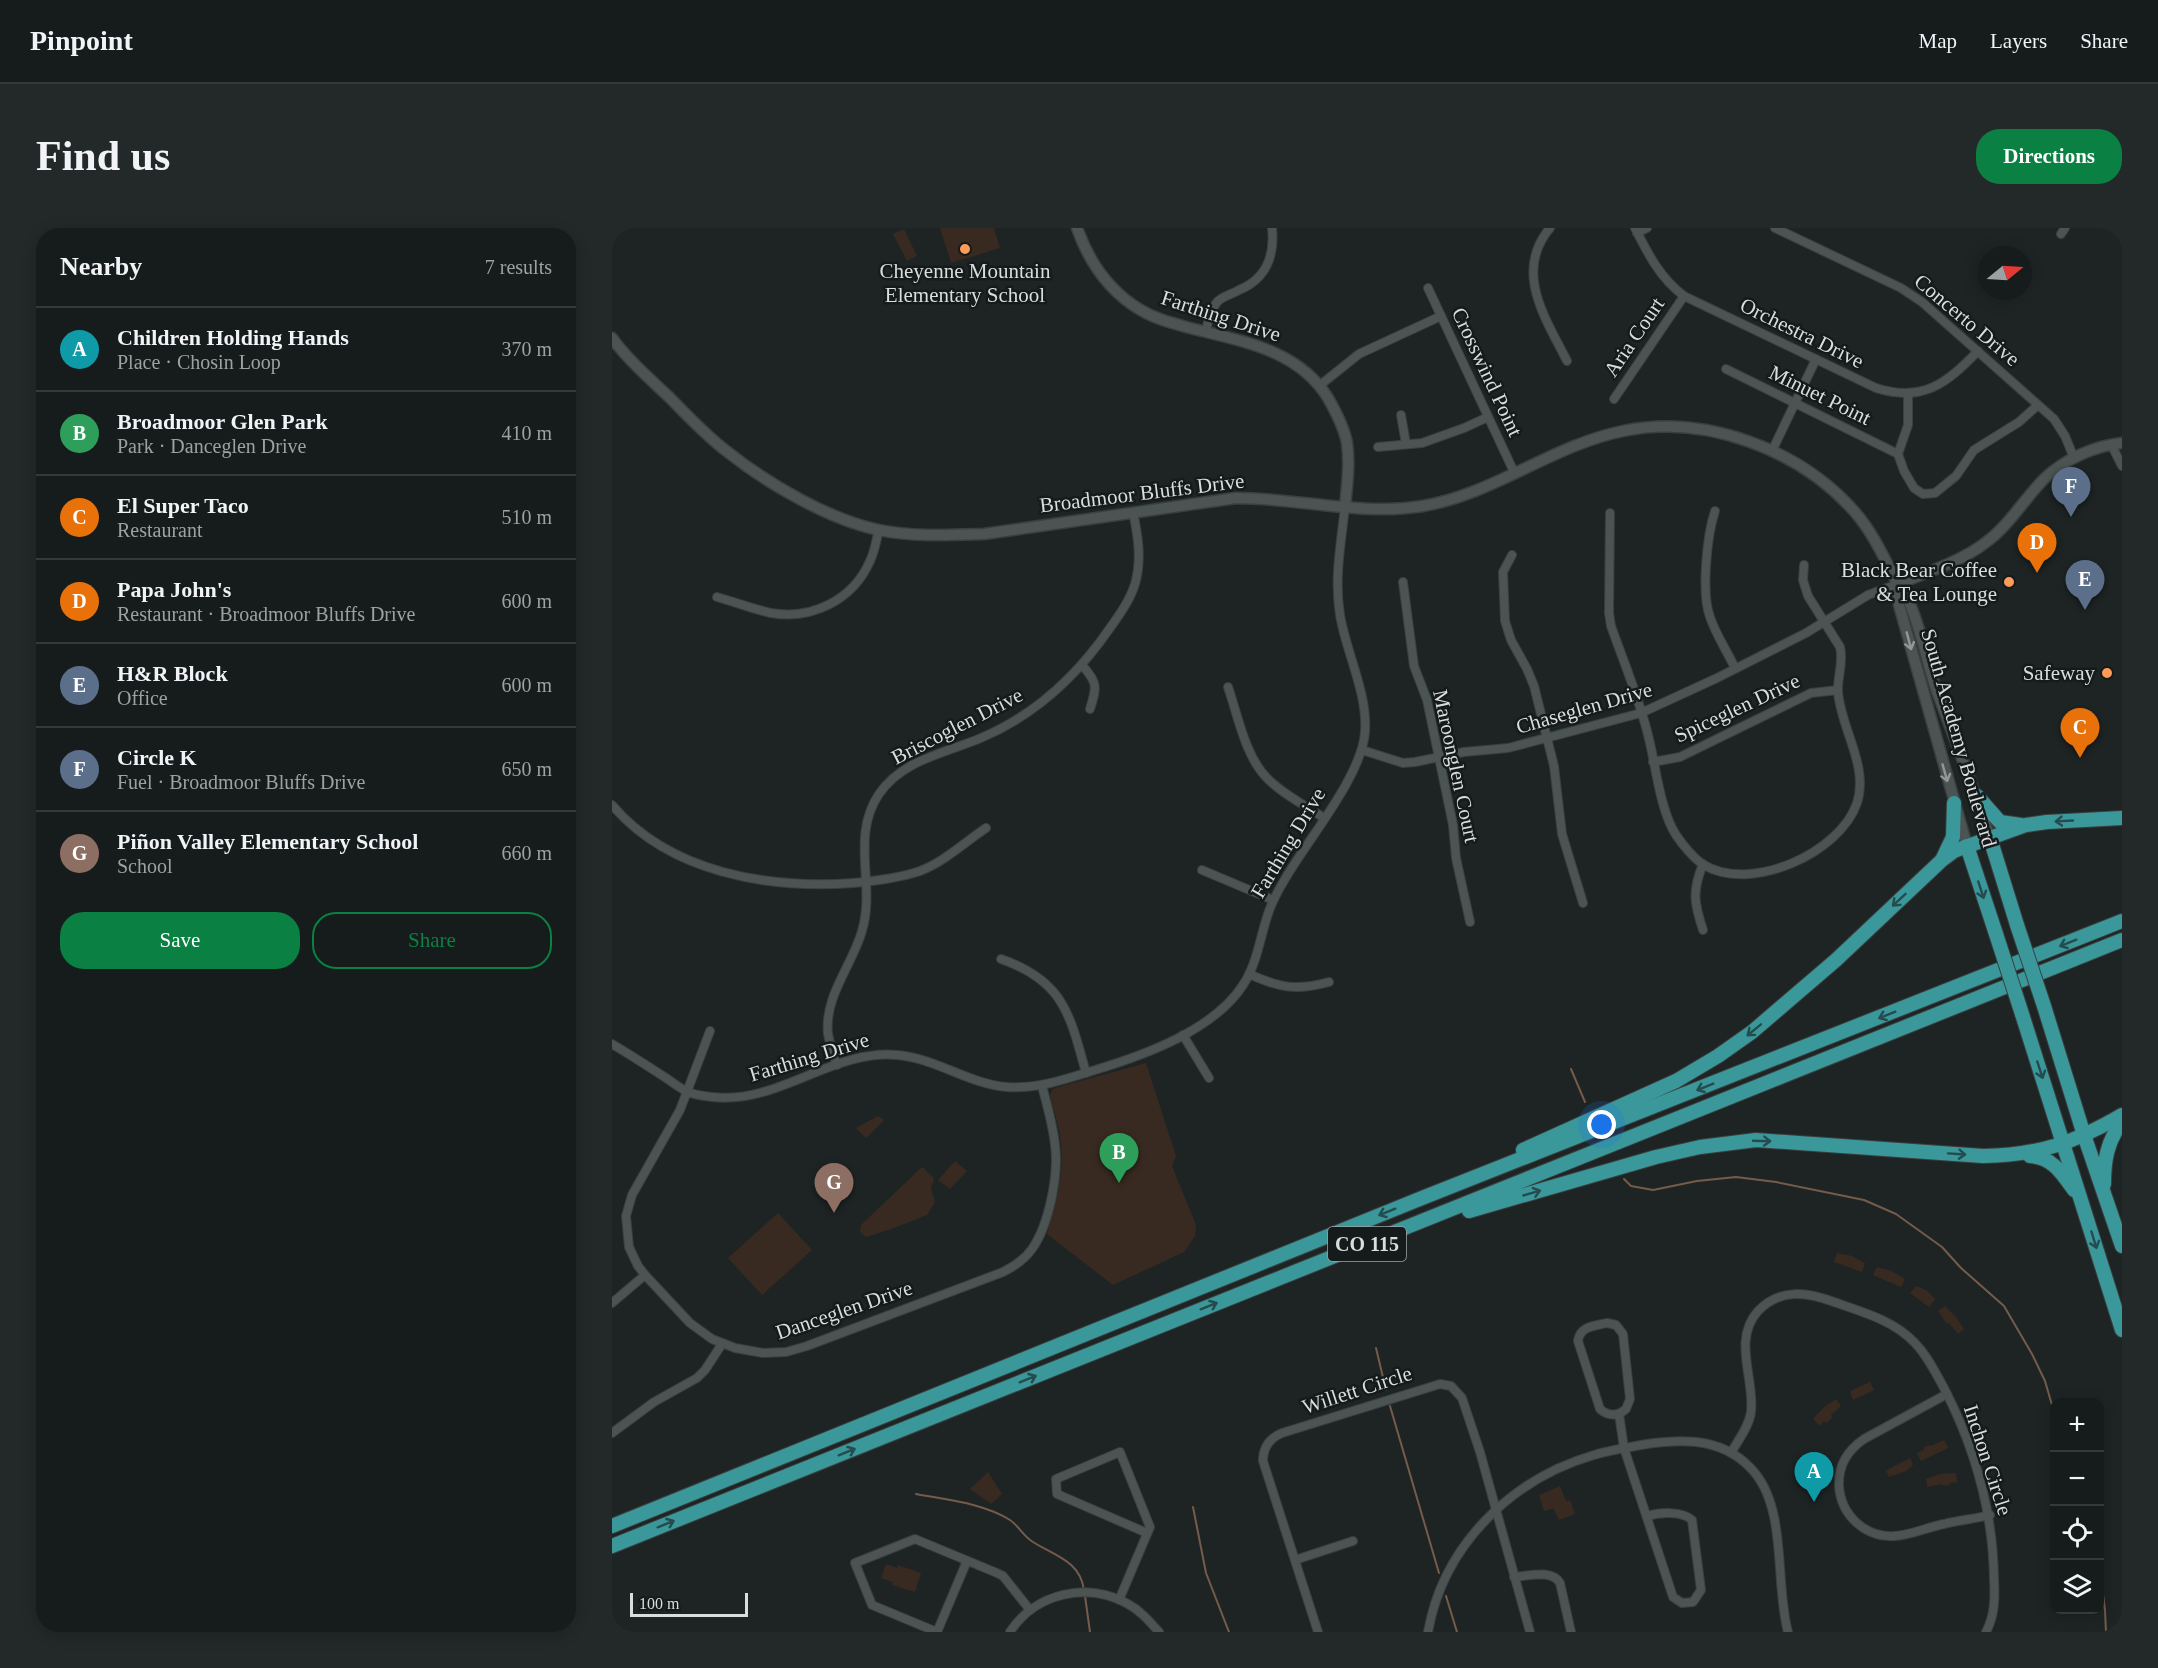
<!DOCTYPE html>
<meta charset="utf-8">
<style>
body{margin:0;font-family:Georgia,serif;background:#232828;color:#f1f3f6}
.controls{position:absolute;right:18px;bottom:18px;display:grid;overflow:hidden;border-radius:12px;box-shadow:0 3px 15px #0003}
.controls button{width:54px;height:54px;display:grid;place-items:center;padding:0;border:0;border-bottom:2px solid #35393a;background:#161b1b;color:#f1f3f6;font:30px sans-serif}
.compass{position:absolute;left:1366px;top:18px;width:54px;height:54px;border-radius:50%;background:#161b1b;box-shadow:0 3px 15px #0003;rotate:72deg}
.scale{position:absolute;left:18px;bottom:15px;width:118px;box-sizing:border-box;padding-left:6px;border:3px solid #d9dddd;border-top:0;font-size:16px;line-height:21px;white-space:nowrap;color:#d9dddd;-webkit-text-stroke:4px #151a1b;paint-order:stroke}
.you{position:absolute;left:990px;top:897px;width:21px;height:21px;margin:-15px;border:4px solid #fff;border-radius:50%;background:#1a73e8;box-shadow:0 0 0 9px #1a73e833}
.badge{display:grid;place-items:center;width:39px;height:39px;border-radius:50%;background:#0b8043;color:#fff;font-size:20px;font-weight:700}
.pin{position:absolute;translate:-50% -50px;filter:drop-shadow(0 2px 3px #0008)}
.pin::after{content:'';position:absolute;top:32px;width:21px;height:18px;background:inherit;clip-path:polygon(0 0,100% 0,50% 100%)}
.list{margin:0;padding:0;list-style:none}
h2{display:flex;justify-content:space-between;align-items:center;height:78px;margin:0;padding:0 24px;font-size:26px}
h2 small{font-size:20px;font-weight:400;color:#9ea1a3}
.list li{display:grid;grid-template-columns:39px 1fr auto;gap:18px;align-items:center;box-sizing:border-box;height:84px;padding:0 24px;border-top:2px solid #35393a}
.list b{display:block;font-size:22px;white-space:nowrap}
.list p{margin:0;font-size:20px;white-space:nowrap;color:#9ea1a3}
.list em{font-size:20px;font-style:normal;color:#9ea1a3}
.actions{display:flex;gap:12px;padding:18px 24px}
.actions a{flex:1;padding:14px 0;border:2px solid #0b8043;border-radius:24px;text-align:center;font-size:21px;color:#0b8043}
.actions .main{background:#0b8043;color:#fff}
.icon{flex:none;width:33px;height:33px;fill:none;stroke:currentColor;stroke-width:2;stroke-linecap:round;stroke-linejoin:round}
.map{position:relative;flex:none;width:1510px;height:1404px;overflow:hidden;border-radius:24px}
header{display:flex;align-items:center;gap:36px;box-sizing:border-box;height:84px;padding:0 30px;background:#161b1b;border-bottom:2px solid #35393a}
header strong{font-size:28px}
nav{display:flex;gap:33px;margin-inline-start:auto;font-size:21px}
.intro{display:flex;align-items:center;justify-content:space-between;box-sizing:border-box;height:144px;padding:0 36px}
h1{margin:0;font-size:42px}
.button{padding:15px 27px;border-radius:24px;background:#0b8043;color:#fff;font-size:21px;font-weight:700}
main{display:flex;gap:36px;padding:0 36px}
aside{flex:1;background:#161b1b;border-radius:24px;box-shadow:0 3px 15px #0003}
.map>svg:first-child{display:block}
</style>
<header>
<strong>Pinpoint</strong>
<nav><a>Map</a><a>Layers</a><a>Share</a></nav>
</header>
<div class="intro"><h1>Find us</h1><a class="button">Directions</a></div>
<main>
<aside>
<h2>Nearby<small>7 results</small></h2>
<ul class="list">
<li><span class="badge" style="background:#0f9aa8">A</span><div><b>Children Holding Hands</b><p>Place · Chosin Loop</p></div><em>370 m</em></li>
<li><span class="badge" style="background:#2e9e5b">B</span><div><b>Broadmoor Glen Park</b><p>Park · Danceglen Drive</p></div><em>410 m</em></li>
<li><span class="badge" style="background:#e8710a">C</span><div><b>El Super Taco</b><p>Restaurant</p></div><em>510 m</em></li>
<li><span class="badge" style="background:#e8710a">D</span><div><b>Papa John's</b><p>Restaurant · Broadmoor Bluffs Drive</p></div><em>600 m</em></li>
<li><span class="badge" style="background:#5c6f8a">E</span><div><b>H&amp;R Block</b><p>Office</p></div><em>600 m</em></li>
<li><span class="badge" style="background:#5c6f8a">F</span><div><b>Circle K</b><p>Fuel · Broadmoor Bluffs Drive</p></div><em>650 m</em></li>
<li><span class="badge" style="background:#8d6e63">G</span><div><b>Piñon Valley Elementary School</b><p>School</p></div><em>660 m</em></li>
</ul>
<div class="actions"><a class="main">Save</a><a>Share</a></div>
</aside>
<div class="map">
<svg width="1510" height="1404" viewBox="0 0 1510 1404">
<rect width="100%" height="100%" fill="#1e2424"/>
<g fill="#382a21">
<path d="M 328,0 L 382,0 L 388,20 L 339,35 Z"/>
<path d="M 292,1 L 305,28 L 295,33 L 281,6 Z"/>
<path d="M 534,835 L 564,928 L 560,938 L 584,997 L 583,1008 L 572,1024 L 501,1057 L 435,1006 C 443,977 452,949 449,918 C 448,901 442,883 438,867 L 440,862 L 443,860 Z"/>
<path d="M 266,888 L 272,892 L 254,910 L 244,900 Z"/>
<path d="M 343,933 L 355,943 L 338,961 L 326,952 Z"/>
<path d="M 310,939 L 322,950 L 319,961 L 323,974 L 315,987 L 282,1000 L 254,1009 L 248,1004 L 249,997 Z"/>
<path d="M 166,985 L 200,1022 L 150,1067 L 116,1030 Z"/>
<path d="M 1225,1025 L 1240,1028 L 1253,1035 L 1250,1044 L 1222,1034 Z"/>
<path d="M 1265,1039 L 1279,1043 L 1293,1051 L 1289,1059 L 1261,1047 Z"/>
<path d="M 1304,1058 L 1314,1062 L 1323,1071 L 1317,1079 L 1298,1065 Z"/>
<path d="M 1333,1078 L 1344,1089 L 1352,1101 L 1346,1106 L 1337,1095 L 1335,1096 L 1326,1083 Z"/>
<path d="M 1258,1154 L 1262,1162 L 1241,1172 L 1238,1163 Z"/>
<path d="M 1224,1171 L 1229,1178 L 1219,1187 L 1220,1190 L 1214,1195 L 1212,1193 L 1208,1198 L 1201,1191 L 1212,1179 Z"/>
<path d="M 1332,1212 L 1336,1220 L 1309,1233 L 1305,1225 L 1312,1222 L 1312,1219 L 1317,1217 L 1319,1218 Z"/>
<path d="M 1298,1230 L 1301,1237 L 1294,1243 L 1277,1249 L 1274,1243 L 1275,1242 Z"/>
<path d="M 376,1244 L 390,1266 L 379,1276 L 358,1261 Z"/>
<path d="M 1344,1245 L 1345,1254 L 1338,1255 L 1338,1257 L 1331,1258 L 1330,1256 L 1315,1259 L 1314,1251 L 1328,1246 Z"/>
<path d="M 948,1258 L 954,1273 L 958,1272 L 963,1286 L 947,1292 L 941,1280 L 932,1283 L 927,1267 Z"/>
<path d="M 274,1336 L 285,1340 L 286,1337 L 309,1345 L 303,1364 L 280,1357 L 281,1354 L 269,1350 Z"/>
</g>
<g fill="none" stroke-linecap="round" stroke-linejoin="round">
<g stroke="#755b4b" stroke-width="2">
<path d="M 959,841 L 973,874"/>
<path d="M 1012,951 L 1019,958 L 1041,962 L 1085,953 L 1124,949 L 1164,954 L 1252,972 L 1284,986 L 1330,1019 L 1349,1040 L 1392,1078 L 1420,1126 L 1433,1153 L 1442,1184"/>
<path d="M 764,1120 L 774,1162"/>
<path d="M 778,1178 L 827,1345"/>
<path d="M 304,1266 C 335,1272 371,1275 398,1292 C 407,1298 411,1308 421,1314 C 443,1328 468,1333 472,1362"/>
<path d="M 581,1279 L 594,1345 L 617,1404"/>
<path d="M 1488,1343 L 1493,1382 L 1494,1404"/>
<path d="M 473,1368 L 478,1404"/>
<path d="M 834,1368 L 845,1404"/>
</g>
<defs>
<g id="street">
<path d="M 938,0 C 901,44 934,91 955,133"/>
<path d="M 1023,0 C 1036,26 1048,50 1072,68 L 1264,160 C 1311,175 1335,155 1366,123"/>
<path d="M 1163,0 L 1289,60 L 1310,74 L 1442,191 L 1453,208 L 1462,230"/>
<path d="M 1025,5 L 1035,0"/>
<path d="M 1449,6 L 1453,0"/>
<path d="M 816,60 L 902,244"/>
<path d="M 594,104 C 596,93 598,82 606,73 C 612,68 620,66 627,62 C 654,51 663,28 660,0"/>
<path d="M 1114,141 L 1286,226"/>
<path d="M 707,158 L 747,126 L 829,88"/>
<path d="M 1296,165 L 1296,197 L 1286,226 L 1292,243 L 1302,260 L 1311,266 L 1323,265 L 1344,248 L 1362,222 L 1407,194 L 1426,177"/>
<path d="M 1002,171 L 1072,68"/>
<path d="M 789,187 L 794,216"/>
<path d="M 1499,216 L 1510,238"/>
<path d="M 766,219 L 810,215 L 852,200 L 876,189"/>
<path d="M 1160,223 L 1204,131"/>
<path d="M 1103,283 C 1095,307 1089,365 1098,389 C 1104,407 1115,423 1123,440"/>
<path d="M 998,285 L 997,385 L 999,398 C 1012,435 1028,472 1037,511 C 1044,539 1048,582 1064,607 C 1070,616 1082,631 1092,637 C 1139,665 1228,625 1245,575 C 1257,538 1229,501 1226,464 C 1225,449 1232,435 1228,419 L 1196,368 L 1191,352 L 1192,337"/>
<path d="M 900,327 L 891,344 L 893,393 L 899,412 L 915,441 L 922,458 L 942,538 L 950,606 L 971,675"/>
<path d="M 791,354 L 802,438 L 815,472 L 841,597 L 844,630 L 858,694"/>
<path d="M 105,369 C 123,374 141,381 159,385 C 200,392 241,372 258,333 C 263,323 264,312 267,302"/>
<path d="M 470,437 C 486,455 485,459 478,481"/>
<path d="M 616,459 C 626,488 633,527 654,549 C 670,566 693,577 712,590"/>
<path d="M 750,522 L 791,535 L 803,534 L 852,524 L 896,520 L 1029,485 L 1105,450 L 1194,405 L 1256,367 L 1286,356"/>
<path d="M 1041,534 L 1068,529 L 1199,465 L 1226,462"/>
<path d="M 0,577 C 58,645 156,661 241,655 C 263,653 287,650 308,643 C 332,634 353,614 374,600"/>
<path d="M 590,642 L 661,672"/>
<path d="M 1091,702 C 1082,675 1080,663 1091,636"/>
<path d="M 389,731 C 452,753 458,787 474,845"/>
<path d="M 637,746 C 668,760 684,763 717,754"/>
<path d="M 98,803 L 68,882 L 20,967 L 14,988 L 17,1019 L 26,1038 L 33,1047 L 78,1095 L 100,1111 L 123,1120 L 151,1125 L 174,1124 L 195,1118 L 391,1044 C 403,1038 413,1031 420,1021 C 437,997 447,946 443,917 C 441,897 435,877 430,858"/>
<path d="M 571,807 L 597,850"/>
<path d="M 0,816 C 17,826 34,837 51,848 C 59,853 67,860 76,864 C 83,867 92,868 100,869 C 166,877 220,821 285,827 C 323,830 357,856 395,859 C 426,861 454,851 483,842 C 533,827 602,802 631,757 C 646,734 648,708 657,683 C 661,672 667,661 673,651 C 696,611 750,548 753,504 C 756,466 734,424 728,387 C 722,351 729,315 733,279"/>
<path d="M 225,837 C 221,827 218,816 216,806 C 212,768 240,738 250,703 C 264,657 238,609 267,566 C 290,532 333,525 369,510 C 423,487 465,448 498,400 C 508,386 518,372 523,356 C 530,332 526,308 521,284"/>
<path d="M 0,1075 L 33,1047"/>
<path d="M 995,1095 L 1004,1097 L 1011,1106 L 1018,1171 L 1014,1181 C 1005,1189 996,1188 988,1181 L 966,1113 C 968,1098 982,1098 995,1095 Z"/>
<path d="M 1335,1166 L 1252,1211 C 1236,1222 1226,1238 1227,1258 C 1229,1287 1253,1310 1283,1308 C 1299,1307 1316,1299 1332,1296 C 1347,1292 1363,1291 1378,1287"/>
<path d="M 1007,1186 L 1012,1220 L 1061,1369 L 1070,1375 L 1081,1374 L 1089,1362 L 1080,1292 C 1070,1283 1048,1284 1036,1288"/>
<path d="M 0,1205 L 42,1174 L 85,1150 L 93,1142 L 110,1116"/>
<path d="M 1119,1225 C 1126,1212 1137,1199 1139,1184 C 1143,1151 1120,1112 1146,1083 C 1168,1060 1195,1064 1222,1074 C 1250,1084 1281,1092 1302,1114 C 1315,1127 1323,1144 1332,1160 C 1363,1220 1381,1284 1382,1351 C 1383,1370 1383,1387 1374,1404"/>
<path d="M 683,1332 L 741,1313"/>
<path d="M 355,1333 L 325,1404 L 260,1377 L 243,1335 L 303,1311 L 385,1345 L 391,1348 L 418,1382"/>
<path d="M 902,1349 C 916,1348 940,1341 948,1355 L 959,1404"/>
<path d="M 507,1372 L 538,1299 L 508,1224 L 444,1251 L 445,1266 L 535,1305"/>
<path d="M 398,1404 C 423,1365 476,1353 516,1376 C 529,1383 538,1394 547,1404"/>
<path d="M 706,1404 L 651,1233 C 651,1219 658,1210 670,1205 L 828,1156 L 839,1158 L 850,1170 L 868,1224 L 918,1404"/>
<path d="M 816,1404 C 831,1318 899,1251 982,1227 C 999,1222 1017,1219 1035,1216 C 1076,1210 1115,1211 1143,1245 C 1175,1284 1163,1357 1176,1404"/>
</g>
<g id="secondary">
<path d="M 465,0 C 477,34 496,62 527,81 C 543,91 560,95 578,100 C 628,113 686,121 716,170 C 724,184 732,199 735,215 C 738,236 735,258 733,279"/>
<path d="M 0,110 C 16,132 37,150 57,169 C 76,188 95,209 117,225 C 156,256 218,292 267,302 C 301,309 338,307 372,306 L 624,270 C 686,270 749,288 811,278 C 882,266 941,217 1011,203 C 1093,186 1187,221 1242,283 C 1262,306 1272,330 1286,357 C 1290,362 1294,368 1297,374 C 1310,403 1315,436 1326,466 C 1344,514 1362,561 1378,610"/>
<path d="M 1286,356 C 1313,345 1350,333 1373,315 C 1397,298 1412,271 1432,251 C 1453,231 1482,218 1510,215"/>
<path d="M 1286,359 L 1287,377 L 1355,618"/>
</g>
<g id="highway">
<path d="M 1365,568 L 1388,594 L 1409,597"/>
<path d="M 1378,610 L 1405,697"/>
<path d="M 1355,618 L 1384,706"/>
<path d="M 1331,630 L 1341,609 L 1342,575"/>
<path d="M 1432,778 L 1472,907 L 1510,1018"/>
<path d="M 1410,786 L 1510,1102"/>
<path d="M 911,922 L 1064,853 L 1106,828 L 1140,804 L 1224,732 L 1330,632 L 1342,623 L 1414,597 L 1435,594 L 1510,590"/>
<path d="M 1418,928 C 1440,929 1450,945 1462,962"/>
<path d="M 1492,956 C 1492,933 1495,913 1510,894"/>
<path d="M 857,983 L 1044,929 L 1088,919 L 1144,912 L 1371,928 C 1427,927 1462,915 1510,887"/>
<path d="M 0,1298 L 810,970 L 1510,693"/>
<path d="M 0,1318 L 1510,712"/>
</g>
</defs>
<use href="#street" stroke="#3a3f3f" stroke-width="10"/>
<use href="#secondary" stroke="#3a3f3f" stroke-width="13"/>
<use href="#highway" stroke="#3a3f3f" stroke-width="16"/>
<use href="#street" stroke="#4c5353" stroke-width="8"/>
<use href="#secondary" stroke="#4c5353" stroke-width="10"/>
<use href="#highway" stroke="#3a989b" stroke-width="14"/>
<defs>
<g id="highway-bridge">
<path d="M 1405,697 L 1432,778"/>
<path d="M 1384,706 L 1410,786"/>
</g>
</defs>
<use href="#highway-bridge" stroke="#3a3f3f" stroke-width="16" stroke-linecap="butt"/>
<use href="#highway-bridge" stroke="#3a989b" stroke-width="14"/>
</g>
<defs><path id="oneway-shaft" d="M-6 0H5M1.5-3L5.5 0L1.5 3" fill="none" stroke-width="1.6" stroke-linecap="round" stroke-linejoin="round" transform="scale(1.5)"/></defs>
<g stroke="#929898">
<use href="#oneway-shaft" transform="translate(1297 413) rotate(75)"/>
<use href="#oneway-shaft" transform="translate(1333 545) rotate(74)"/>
</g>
<g stroke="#244c4e">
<use href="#oneway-shaft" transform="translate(1452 593) rotate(177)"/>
<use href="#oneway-shaft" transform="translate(1369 662) rotate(72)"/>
<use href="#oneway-shaft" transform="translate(1287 672) rotate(137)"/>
<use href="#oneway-shaft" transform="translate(1456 715) rotate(158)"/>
<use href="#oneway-shaft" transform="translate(1275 787) rotate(158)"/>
<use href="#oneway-shaft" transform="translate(1142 802) rotate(141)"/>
<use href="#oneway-shaft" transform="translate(1428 842) rotate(72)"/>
<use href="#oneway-shaft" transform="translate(1093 859) rotate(158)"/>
<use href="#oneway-shaft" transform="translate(1150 913) rotate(2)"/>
<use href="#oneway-shaft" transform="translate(1345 926) rotate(4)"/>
<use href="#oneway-shaft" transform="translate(920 965) rotate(-16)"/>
<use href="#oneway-shaft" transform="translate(775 984) rotate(158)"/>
<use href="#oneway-shaft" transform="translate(1482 1012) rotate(73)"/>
<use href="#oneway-shaft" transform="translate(597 1078) rotate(-22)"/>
<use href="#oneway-shaft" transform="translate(416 1151) rotate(-22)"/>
<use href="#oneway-shaft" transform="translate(235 1224) rotate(-22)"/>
<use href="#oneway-shaft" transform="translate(54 1296) rotate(-22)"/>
</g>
<g fill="#fe9b59" stroke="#151a1b" stroke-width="2">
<circle cx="353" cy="21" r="6"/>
<circle cx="1397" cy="354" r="6"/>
<circle cx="1495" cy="445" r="6"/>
</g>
<g text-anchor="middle" stroke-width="5" stroke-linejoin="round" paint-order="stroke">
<rect fill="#151a1b" stroke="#9ea2a3" stroke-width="1.5" x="716" y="999" width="78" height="34" rx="4.5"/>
<g font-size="20" font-weight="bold" fill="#d9dddd">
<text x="755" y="1023">CO 115</text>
</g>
<g font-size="21" fill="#d9dddd" stroke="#151a1b" text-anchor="end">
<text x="353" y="50" text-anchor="middle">Cheyenne Mountain<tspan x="353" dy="24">Elementary School</tspan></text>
<text x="1385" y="349">Black Bear Coffee<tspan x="1385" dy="24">&amp; Tea Lounge</tspan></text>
<text x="1483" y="452">Safeway</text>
</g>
<g font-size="21" fill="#d9dddd" stroke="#151a1b">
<text transform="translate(609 88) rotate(18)" y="7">Farthing Drive</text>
<text transform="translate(1355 92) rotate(40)" y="7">Concerto Drive</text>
<text transform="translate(1190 105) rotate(26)" y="7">Orchestra Drive</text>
<text transform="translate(1022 109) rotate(-56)" y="7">Aria Court</text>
<text transform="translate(875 144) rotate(65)" y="7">Crosswind Point</text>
<text transform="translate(1208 167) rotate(26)" y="7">Minuet Point</text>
<text transform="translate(530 265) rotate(-7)" y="7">Broadmoor Bluffs Drive</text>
<text transform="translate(972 480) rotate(-16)" y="7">Chaseglen Drive</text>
<text transform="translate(1125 480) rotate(-25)" y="7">Spiceglen Drive</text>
<text transform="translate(345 498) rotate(-27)" y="7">Briscoglen Drive</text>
<text transform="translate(1347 510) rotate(74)" y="7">South Academy Boulevard</text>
<text transform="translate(844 538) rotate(78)" y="7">Maroonglen Court</text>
<text transform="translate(676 615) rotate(-59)" y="7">Farthing Drive</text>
<text transform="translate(197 829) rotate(-17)" y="7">Farthing Drive</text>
<text transform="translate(232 1082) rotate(-19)" y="7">Danceglen Drive</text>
<text transform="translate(745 1162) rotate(-18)" y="7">Willett Circle</text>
<text transform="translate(1376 1232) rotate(72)" y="7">Inchon Circle</text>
</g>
</g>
</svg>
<div class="controls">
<button>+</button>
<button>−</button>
<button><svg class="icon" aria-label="locate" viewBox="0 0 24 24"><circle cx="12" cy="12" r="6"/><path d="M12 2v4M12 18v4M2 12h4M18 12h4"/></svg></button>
<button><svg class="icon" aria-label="layers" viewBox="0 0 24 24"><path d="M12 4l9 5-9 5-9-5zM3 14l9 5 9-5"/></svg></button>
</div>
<svg class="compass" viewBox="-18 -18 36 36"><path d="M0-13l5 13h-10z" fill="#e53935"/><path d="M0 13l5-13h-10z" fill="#9ea1a3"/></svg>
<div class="scale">100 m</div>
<div class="you"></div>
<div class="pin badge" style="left:1202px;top:1274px;background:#0f9aa8">A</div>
<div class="pin badge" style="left:507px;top:955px;background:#2e9e5b">B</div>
<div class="pin badge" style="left:1468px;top:530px;background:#e8710a">C</div>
<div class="pin badge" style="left:1425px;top:345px;background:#e8710a">D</div>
<div class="pin badge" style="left:1473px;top:382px;background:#5c6f8a">E</div>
<div class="pin badge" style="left:1459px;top:289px;background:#5c6f8a">F</div>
<div class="pin badge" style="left:222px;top:985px;background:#8d6e63">G</div>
</div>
</main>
